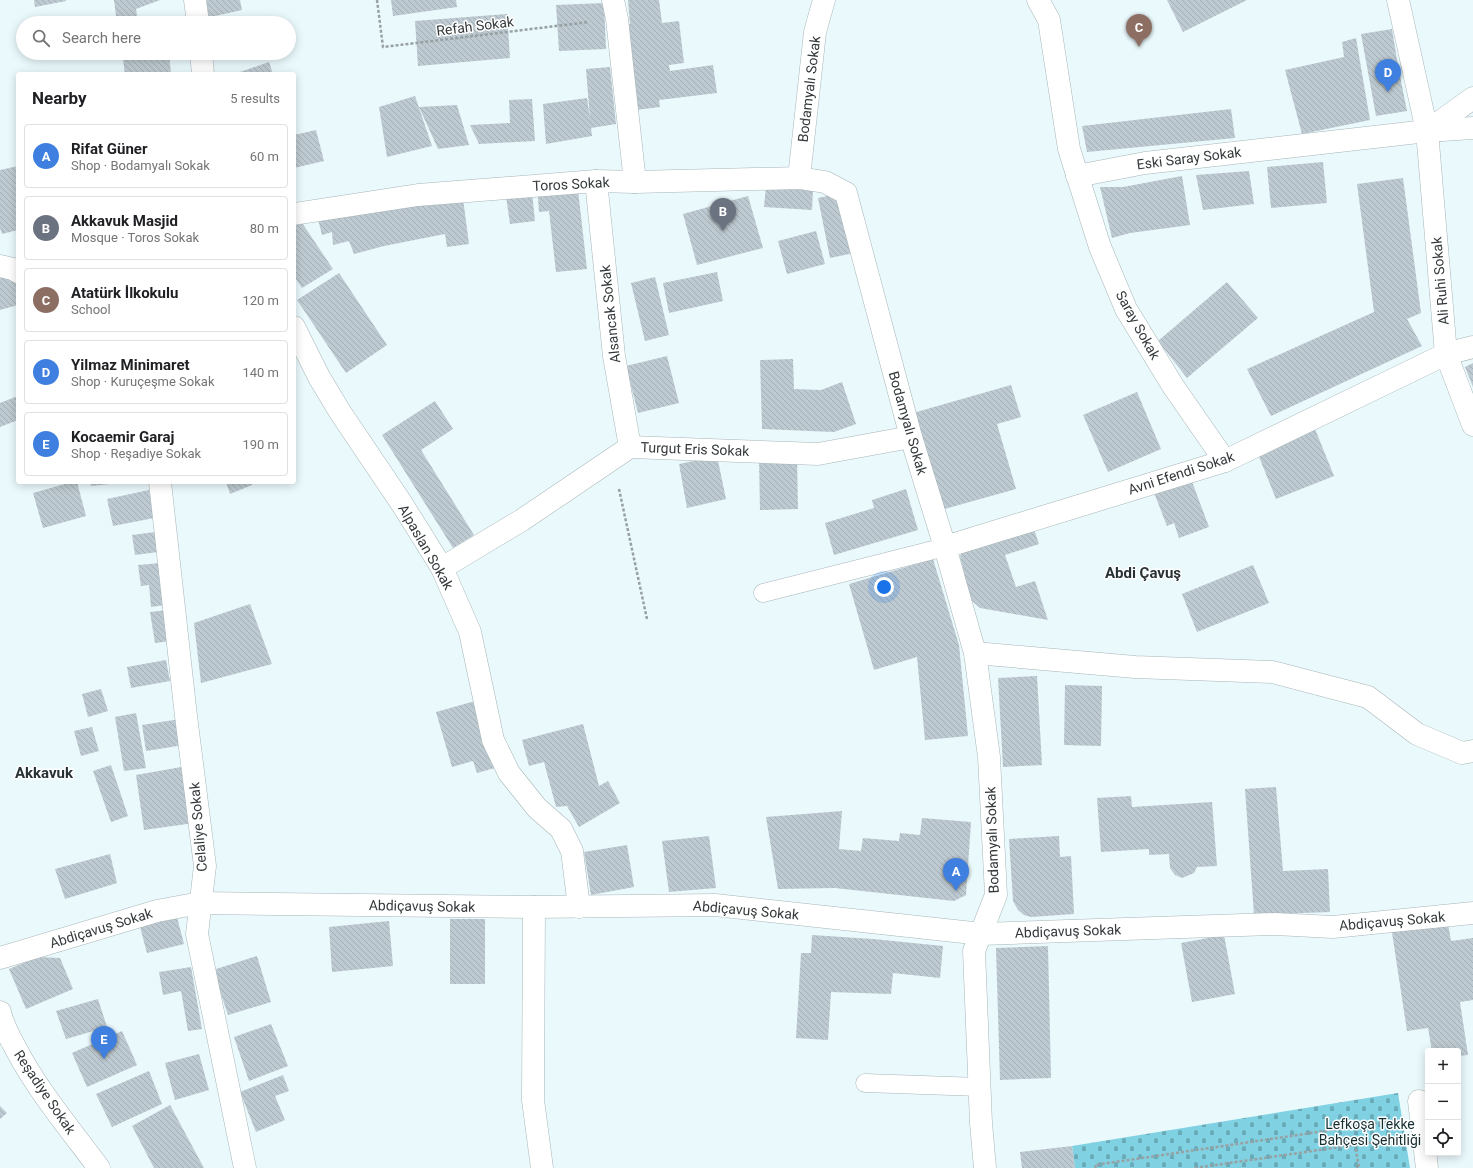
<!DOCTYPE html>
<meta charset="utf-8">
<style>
body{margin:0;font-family:Roboto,sans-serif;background:#f6f6f6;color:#202124}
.controls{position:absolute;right:12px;bottom:12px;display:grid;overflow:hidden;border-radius:4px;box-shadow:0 2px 10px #0003}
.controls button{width:36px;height:36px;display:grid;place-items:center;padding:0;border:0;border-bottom:1px solid #e0e0e0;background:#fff;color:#202124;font:20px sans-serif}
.you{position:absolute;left:884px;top:587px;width:14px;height:14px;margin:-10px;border:3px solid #fff;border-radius:50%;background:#1a73e8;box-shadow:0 0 0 6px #1a73e833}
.badge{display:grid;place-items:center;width:26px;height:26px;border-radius:50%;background:#8649bf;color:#fff;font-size:13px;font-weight:700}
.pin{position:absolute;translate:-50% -33px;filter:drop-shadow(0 1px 2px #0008)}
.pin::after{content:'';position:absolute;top:21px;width:14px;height:12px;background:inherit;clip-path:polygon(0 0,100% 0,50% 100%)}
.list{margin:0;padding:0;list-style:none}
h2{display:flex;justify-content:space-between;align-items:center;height:52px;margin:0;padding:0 16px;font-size:17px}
h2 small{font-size:13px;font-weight:400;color:#757577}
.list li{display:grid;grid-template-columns:26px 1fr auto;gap:12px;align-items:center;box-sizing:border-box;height:64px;margin:0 8px 8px;padding:0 8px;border:1px solid #e0e0e0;border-radius:4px}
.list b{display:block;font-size:15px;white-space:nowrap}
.list p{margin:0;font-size:13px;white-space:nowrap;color:#757577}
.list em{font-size:13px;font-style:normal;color:#757577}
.icon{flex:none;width:22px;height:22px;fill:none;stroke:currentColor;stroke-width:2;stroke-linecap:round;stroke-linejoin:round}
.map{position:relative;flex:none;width:1473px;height:1168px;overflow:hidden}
.search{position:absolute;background:#fff;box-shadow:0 2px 10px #0003;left:16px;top:16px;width:280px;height:44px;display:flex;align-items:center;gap:10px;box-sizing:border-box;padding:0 14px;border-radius:22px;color:#757577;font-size:15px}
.panel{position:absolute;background:#fff;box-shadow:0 2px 10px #0003;left:16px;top:72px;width:280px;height:412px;border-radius:4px}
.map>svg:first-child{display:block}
</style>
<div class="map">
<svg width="1473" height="1168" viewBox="0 0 1473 1168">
<defs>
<pattern id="cemetery-stones" width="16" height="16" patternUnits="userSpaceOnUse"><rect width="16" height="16" fill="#80d2e3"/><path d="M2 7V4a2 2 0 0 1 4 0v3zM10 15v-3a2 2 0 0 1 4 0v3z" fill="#6aabb9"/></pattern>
<pattern id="building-back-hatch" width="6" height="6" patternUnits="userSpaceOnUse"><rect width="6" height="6" fill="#becad1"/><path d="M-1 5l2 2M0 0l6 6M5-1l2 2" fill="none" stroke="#a4aeb4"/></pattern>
</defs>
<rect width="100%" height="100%" fill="#eaf9fc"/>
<path fill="url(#cemetery-stones)" d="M 1398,1093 L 1410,1168 L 1075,1168 L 1072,1146 Z"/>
<g fill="url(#building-back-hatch)">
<path d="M 34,0 L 66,0 L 66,1 L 35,7 Z"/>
<path d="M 114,0 L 160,0 L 136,9 L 138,23 L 117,23 Z"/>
<path d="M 204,0 L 240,0 L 242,10 L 206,18 Z"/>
<path d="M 391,0 L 456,0 L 457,7 L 393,16 Z"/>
<path d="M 628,0 L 659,0 L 662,23 L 679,21 L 684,63 L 669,65 L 670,71 L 713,65 L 717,93 L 659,100 L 660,107 L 636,110 L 624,25 L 630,24 Z"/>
<path d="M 1167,0 L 1247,0 L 1183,32 Z"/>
<path d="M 604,3 L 606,49 L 559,51 L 556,5 Z"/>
<path d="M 507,14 L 510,58 L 418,66 L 415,21 Z"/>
<path d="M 1392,29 L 1398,66 L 1407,111 L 1376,116 L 1361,34 Z"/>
<path d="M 1356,38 L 1370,120 L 1302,134 L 1285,70 L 1344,57 L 1342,42 Z"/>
<path d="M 122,53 L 169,53 L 171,74 L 125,74 Z"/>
<path d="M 269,62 L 273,74 L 234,74 Z"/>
<path d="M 610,67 L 616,124 L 591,128 L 592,136 L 546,144 L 543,104 L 587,98 L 590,119 L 586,69 Z"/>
<path d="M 415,96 L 432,146 L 387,157 L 379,107 Z"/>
<path d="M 532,99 L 535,141 L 479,144 L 470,125 L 510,123 L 509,100 Z"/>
<path d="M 457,105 L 469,145 L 438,149 L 419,107 Z"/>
<path d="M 1231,109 L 1235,138 L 1087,152 L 1082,126 Z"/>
<path d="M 316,130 L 324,161 L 294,168 L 294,135 Z"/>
<path d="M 1323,162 L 1327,203 L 1271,208 L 1267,167 Z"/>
<path d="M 18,166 L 18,230 L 2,234 L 0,228 L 0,170 Z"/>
<path d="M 1249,171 L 1254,204 L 1203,210 L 1196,175 Z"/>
<path d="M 1182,176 L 1190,225 L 1130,233 L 1112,238 L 1100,187 L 1123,187 Z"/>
<path d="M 1403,178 L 1421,313 L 1407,319 L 1422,346 L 1271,416 L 1247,369 L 1374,312 L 1357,184 Z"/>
<path d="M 537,185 L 578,190 L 587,269 L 556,272 L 549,211 L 539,212 Z"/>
<path d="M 766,186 L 813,189 L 812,210 L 764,207 Z"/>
<path d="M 462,191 L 469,244 L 447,247 L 445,234 L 384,246 L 354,254 L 349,241 L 333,245 L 332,232 L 322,235 L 317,215 Z"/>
<path d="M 532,193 L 535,221 L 510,224 L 506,196 Z"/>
<path d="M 841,193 L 854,253 L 830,258 L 818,198 Z"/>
<path d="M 748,196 L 763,248 L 697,265 L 683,214 Z"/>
<path d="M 294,211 L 333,269 L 302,288 L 294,276 Z"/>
<path d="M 816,231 L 825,264 L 787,274 L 778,241 Z"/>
<path d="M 18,267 L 18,305 L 0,310 L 0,272 Z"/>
<path d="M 717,272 L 723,301 L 669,313 L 663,283 Z"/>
<path d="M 339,273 L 387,345 L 346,373 L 297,300 Z"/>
<path d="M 655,277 L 669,335 L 645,341 L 631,283 Z"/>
<path d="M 1227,282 L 1258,318 L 1187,378 L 1158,341 Z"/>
<path d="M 667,356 L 679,403 L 638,413 L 626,366 Z"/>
<path d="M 793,359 L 794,389 L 821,390 L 842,382 L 856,424 L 834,432 L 762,429 L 760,360 Z"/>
<path d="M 1473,363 L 1473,387 L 1465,367 Z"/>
<path d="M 1011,385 L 1021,417 L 997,424 L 1016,489 L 941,510 L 913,413 Z"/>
<path d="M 1137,392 L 1161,449 L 1108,472 L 1083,415 Z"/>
<path d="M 18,396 L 18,420 L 0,427 L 0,403 Z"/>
<path d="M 435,401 L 453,429 L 421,450 L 474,535 L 453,548 L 382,435 Z"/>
<path d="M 1311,419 L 1334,476 L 1276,499 L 1253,442 Z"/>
<path d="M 717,456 L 726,499 L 687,508 L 679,464 Z"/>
<path d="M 797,458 L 798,509 L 760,510 L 759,459 Z"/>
<path d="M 1188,471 L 1209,527 L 1179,538 L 1174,523 L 1167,526 L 1151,485 Z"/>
<path d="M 72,482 L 77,482 L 86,516 L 43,528 L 33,493 Z"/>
<path d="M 90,482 L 119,482 L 119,483 L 91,486 Z"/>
<path d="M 226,482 L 251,482 L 252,485 L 230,494 Z"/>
<path d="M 906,489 L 918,530 L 834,555 L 825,523 L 874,508 L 872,500 Z"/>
<path d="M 149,490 L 154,518 L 113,526 L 107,499 Z"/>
<path d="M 1033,526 L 1039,544 L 1005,555 L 1016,587 L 1035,581 L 1048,620 L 980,608 L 970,599 L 960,556 L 965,546 Z"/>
<path d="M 155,532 L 158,552 L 135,555 L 132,535 Z"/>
<path d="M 933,559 L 959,645 L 968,736 L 925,740 L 917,657 L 874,670 L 849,584 Z"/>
<path d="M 161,563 L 165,605 L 151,607 L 149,585 L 141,586 L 138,565 Z"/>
<path d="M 1253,565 L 1269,603 L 1197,632 L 1182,594 Z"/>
<path d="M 250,604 L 272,664 L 201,683 L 194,623 Z"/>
<path d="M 168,610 L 171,641 L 155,643 L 150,612 Z"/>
<path d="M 166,660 L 170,681 L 131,688 L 127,667 Z"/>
<path d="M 1037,676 L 1042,765 L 1003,767 L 998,678 Z"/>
<path d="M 1065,685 L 1102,686 L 1101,746 L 1064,745 Z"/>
<path d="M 101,689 L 108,711 L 88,717 L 82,694 Z"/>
<path d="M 475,701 L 495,768 L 477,773 L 473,761 L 452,767 L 436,712 Z"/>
<path d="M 136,713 L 146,768 L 124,771 L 115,717 Z"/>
<path d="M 180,719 L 184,745 L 146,751 L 142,725 Z"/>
<path d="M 583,724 L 599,786 L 608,781 L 620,803 L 579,827 L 567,806 L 556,807 L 544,762 L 529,766 L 522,740 Z"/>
<path d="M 92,727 L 99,751 L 81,756 L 74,731 Z"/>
<path d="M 111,765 L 128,816 L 111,822 L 93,771 Z"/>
<path d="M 187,766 L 194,823 L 144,830 L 136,775 Z"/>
<path d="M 1276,787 L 1283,871 L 1328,869 L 1330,912 L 1254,915 L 1245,789 Z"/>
<path d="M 1131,796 L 1132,807 L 1212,802 L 1217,866 L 1197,867 L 1194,873 L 1182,878 L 1175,875 L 1170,868 L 1169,854 L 1149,855 L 1149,849 L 1101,852 L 1097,798 Z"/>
<path d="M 842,811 L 839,849 L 861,851 L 863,838 L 899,841 L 900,833 L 920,835 L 922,818 L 971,822 L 966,895 L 954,901 L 835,888 L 778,889 L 766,817 Z"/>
<path d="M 709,836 L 716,888 L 669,892 L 662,841 Z"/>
<path d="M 1059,836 L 1060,857 L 1071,856 L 1074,914 L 1031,917 L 1024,915 L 1018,910 L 1013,901 L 1009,839 Z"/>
<path d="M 627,845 L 634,887 L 591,895 L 584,852 Z"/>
<path d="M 110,854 L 117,883 L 65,899 L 55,869 Z"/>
<path d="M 173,902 L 184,944 L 147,953 L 136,912 Z"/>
<path d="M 1447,917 L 1451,941 L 1473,938 L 1473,1000 L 1460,1002 L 1468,1055 L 1458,1056 L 1458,1051 L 1432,1051 L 1428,1028 L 1407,1031 L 1391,926 Z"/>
<rect x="450" y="919" width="35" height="65"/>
<path d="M 389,921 L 393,966 L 332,972 L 329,927 Z"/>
<path d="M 812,935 L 873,939 L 943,946 L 940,978 L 893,973 L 891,994 L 831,992 L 828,1040 L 796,1038 L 801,953 L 811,953 Z"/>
<path d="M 1224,935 L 1235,994 L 1192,1002 L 1181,943 Z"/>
<path d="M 1048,946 L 1051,1078 L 1000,1080 L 996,948 Z"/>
<path d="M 257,956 L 271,1002 L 228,1015 L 213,970 Z"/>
<path d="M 38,957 L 60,958 L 73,989 L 26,1009 L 9,969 Z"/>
<path d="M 191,967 L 202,1029 L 188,1031 L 181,991 L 163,995 L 159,972 Z"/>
<path d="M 98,999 L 107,1027 L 66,1039 L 56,1011 Z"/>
<path d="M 271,1024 L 288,1066 L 249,1081 L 234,1037 Z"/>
<path d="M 122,1031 L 137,1065 L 87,1087 L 72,1053 Z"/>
<path d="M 199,1054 L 209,1090 L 175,1100 L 165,1063 Z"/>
<path d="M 149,1071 L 162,1104 L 112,1127 L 96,1094 Z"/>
<path d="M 283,1075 L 289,1091 L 275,1096 L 285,1120 L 256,1132 L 240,1092 Z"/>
<path d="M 170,1105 L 204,1168 L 154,1168 L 132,1126 Z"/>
<path d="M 0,1106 L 7,1113 L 0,1119 Z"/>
<path d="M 1072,1146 L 1075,1168 L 1022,1168 L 1020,1152 Z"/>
</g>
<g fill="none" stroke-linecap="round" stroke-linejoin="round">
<defs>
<g id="service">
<path d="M 763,593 L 945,547"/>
<path d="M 865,1083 L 980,1087"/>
</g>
<g id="minor">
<path d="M 195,0 L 198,23"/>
<path d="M 613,0 L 617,19 L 635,182"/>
<path d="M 1038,0 L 1049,20 L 1069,149 L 1100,247 L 1126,309 L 1173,386 L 1225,461"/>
<path d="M 1398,0 L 1427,131 L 1446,354 L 1473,425"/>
<path d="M 201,53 L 203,74"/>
<path d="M 1427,131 L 1473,98"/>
<path d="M 1077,176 L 1145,163 L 1427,131 L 1473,128"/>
<path d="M 799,178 L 815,32 L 824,0"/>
<path d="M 596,181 L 614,356 L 630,447"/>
<path d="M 294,214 L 418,195 L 596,181 L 635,182 L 799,178 L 825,182 L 846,193 L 911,437 L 945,547 L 975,653 L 989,757 L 996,895 L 974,951 L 981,1123 L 985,1168"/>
<path d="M 0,266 L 13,269 L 18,272"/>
<path d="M 294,327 L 319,377 L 340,412 L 402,504 L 442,568 L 470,632 L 493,740 L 509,773 L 537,808 L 561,829 L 572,851 L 579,907"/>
<path d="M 160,482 L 186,716 L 205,866 L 197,934 L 245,1168"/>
<path d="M 945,547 L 1225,461 L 1446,354 L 1473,347"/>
<path d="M 442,568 L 522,520 L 630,447 L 818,454 L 911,437"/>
<path d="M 975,653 L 1135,667 L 1272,672 L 1368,697 L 1417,734 L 1462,753 L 1473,751"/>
<path d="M 534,907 L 533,1100 L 542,1168"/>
<path d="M 0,958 L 157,911 L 200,903 L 534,907 L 715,905 L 982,934 L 1275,924 L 1333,927 L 1473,913"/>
<path d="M 0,1012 C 3,1026 9,1036 16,1049 C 38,1091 70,1129 99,1168"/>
<path d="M 1419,1101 L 1427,1168"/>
</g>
</defs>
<use href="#service" stroke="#a7b5b8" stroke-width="19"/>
<use href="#minor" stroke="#a7b5b8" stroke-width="23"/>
<g stroke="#97a1a3" stroke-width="2.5" stroke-dasharray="3 2" stroke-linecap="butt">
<path d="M 377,0 L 383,47 L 589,22"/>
<path d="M 619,489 L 647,619"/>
<path d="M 1355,1144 L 1359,1168 L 1356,1168"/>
<path d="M 1096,1168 L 1095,1165 L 1392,1121"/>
<path d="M 1195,1168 L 1395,1139 L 1395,1137"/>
</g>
<use href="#service" stroke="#fff" stroke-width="18"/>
<use href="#minor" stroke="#fff" stroke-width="22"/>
</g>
<g text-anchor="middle" stroke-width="3" stroke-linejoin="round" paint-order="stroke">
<g font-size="14" fill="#34393b" stroke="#fff">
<text transform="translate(475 26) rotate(-7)" y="5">Refah Sokak</text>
<text transform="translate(809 89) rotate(-83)" y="5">Bodamyalı Sokak</text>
<text transform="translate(1189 158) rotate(-7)" y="5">Eski Saray Sokak</text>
<text transform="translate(571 184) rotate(-3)" y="5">Toros Sokak</text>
<text transform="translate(1440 281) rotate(-95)" y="5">Ali Ruhi Sokak</text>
<text transform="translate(610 314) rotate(-96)" y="5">Alsancak Sokak</text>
<text transform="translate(1138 325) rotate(61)" y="5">Saray Sokak</text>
<text transform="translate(908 423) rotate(74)" y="5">Bodamyalı Sokak</text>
<text transform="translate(695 449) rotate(2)" y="5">Turgut Eris Sokak</text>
<text transform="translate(1181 473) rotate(-18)" y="5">Avni Efendi Sokak</text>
<text transform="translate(426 547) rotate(60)" y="5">Alpaslan Sokak</text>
<text transform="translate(198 827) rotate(-95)" y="5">Celaliye Sokak</text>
<text transform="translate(992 840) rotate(-92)" y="5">Bodamyalı Sokak</text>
<text transform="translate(422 906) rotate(1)" y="5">Abdiçavuş Sokak</text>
<text transform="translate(746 910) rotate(5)" y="5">Abdiçavuş Sokak</text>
<text transform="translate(1392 921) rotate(-5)" y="5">Abdiçavuş Sokak</text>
<text transform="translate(101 928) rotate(-17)" y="5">Abdiçavuş Sokak</text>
<text transform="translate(1068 931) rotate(-2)" y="5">Abdiçavuş Sokak</text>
<text transform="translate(45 1092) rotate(56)" y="5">Reşadiye Sokak</text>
</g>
<g font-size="14" fill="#152e32" stroke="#fff">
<text x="1370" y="1129">Lefkoşa Tekke<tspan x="1370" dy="16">Bahçesi Şehitliği</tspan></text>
</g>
<g font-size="15" font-weight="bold" fill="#273235" stroke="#fff">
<text x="1143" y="578">Abdi Çavuş</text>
<text x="44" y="778">Akkavuk</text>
</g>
</g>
</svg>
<div class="controls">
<button>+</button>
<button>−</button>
<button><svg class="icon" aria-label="locate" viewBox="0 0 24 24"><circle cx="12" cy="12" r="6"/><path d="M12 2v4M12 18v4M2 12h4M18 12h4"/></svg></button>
</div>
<div class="you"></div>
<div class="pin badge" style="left:956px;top:891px;background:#3f7fe0">A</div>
<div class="pin badge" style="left:723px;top:231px;background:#6b7280">B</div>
<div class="pin badge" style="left:1139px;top:47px;background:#8d6e63">C</div>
<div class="pin badge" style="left:1388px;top:92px;background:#3f7fe0">D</div>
<div class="pin badge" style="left:104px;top:1059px;background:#3f7fe0">E</div>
<div class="search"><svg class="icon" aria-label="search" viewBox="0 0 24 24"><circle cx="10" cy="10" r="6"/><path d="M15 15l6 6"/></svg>Search here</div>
<section class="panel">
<h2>Nearby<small>5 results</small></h2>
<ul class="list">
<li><span class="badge" style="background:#3f7fe0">A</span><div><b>Rifat Güner</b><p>Shop · Bodamyalı Sokak</p></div><em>60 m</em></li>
<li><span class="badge" style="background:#6b7280">B</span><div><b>Akkavuk Masjid</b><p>Mosque · Toros Sokak</p></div><em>80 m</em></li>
<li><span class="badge" style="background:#8d6e63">C</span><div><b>Atatürk İlkokulu</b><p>School</p></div><em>120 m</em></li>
<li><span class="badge" style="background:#3f7fe0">D</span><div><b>Yilmaz Minimaret</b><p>Shop · Kuruçeşme Sokak</p></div><em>140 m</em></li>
<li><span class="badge" style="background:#3f7fe0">E</span><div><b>Kocaemir Garaj</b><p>Shop · Reşadiye Sokak</p></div><em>190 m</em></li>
</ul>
</section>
</div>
